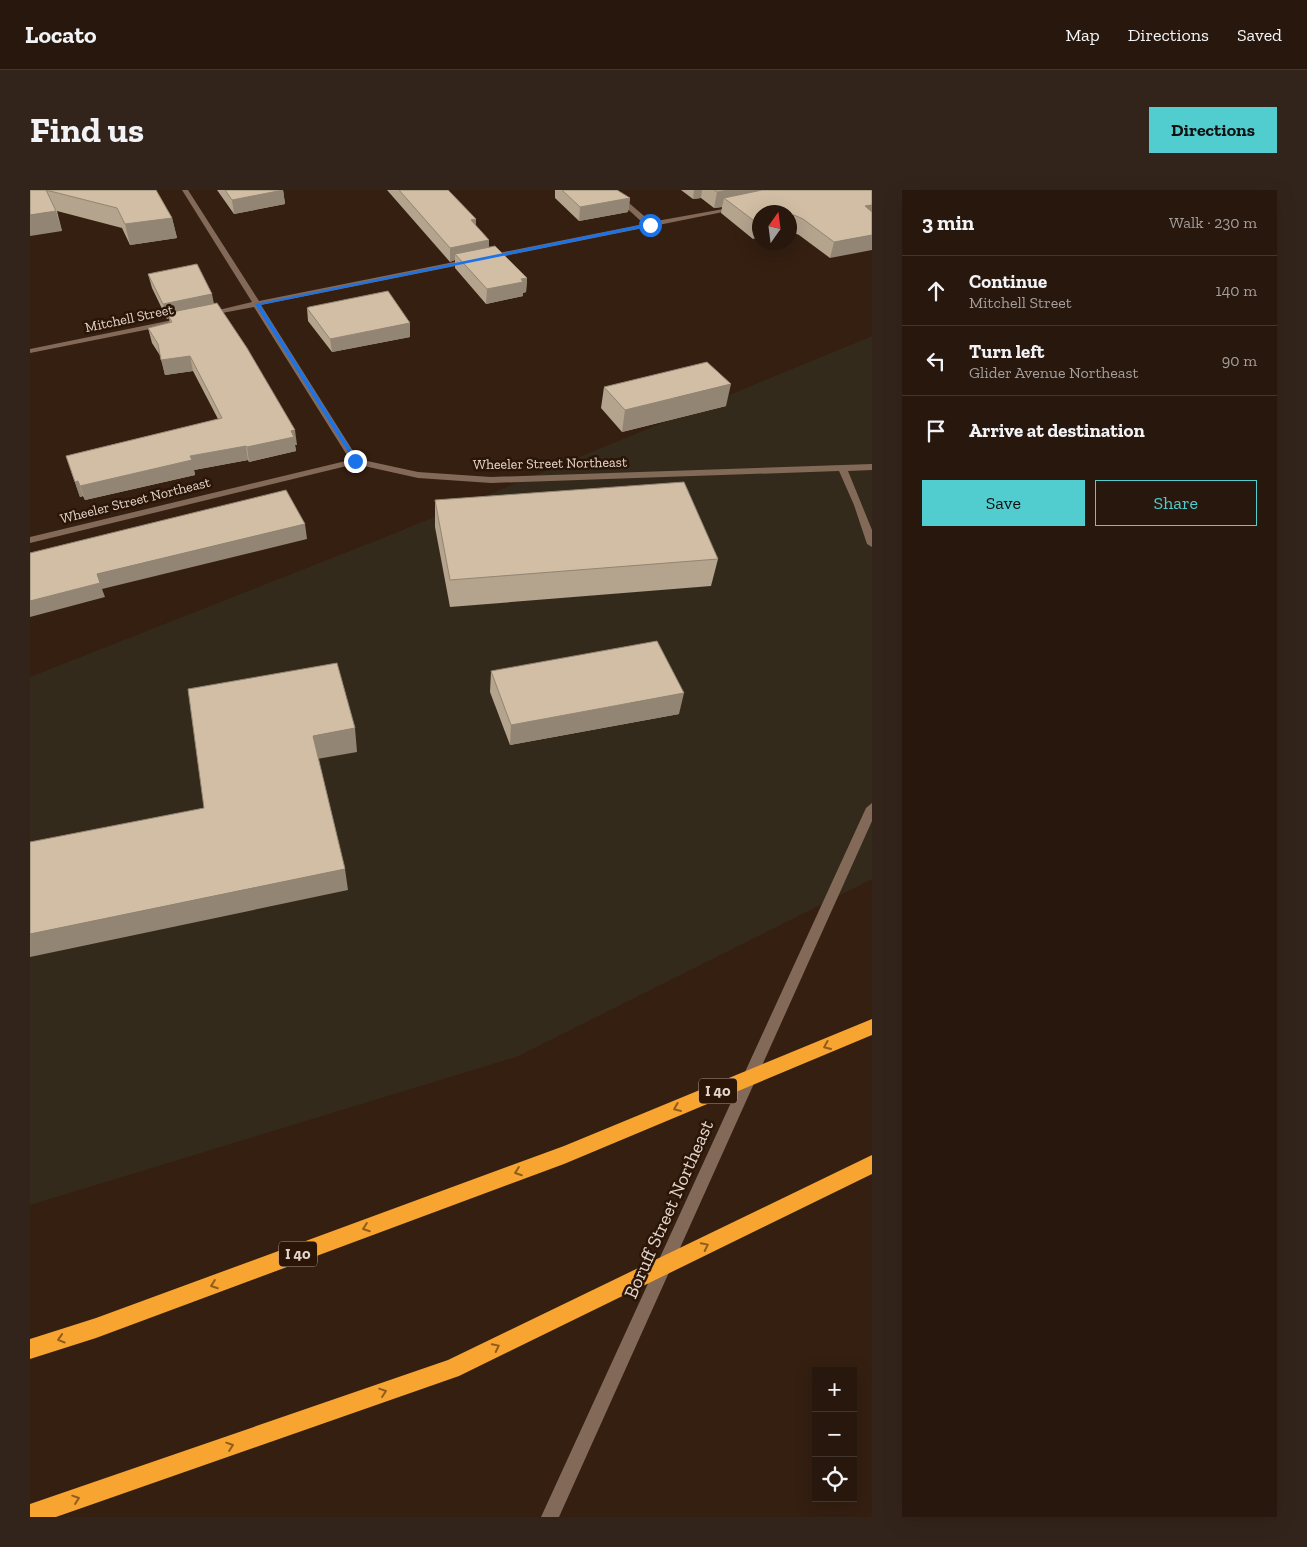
<!DOCTYPE html>
<meta charset="utf-8">
<style>
body{margin:0;font-family:"Zilla Slab",serif;background:#33241b;color:#f1f3f6}
.controls{position:absolute;right:15px;bottom:15px;display:grid;overflow:hidden;border-radius:0px;box-shadow:0 5px 20px #0002}
.controls button{width:45px;height:45px;display:grid;place-items:center;padding:0;border:0;border-bottom:1px solid #43362e;background:#27170d;color:#f1f3f6;font:25px sans-serif}
.compass{position:absolute;left:722px;top:15px;width:45px;height:45px;border-radius:50%;background:#27170d;box-shadow:0 5px 20px #0002;rotate:14deg}
.stop{position:absolute;width:15px;height:15px;margin:-11px;border:4px solid #1a73e8;border-radius:50%;background:#fff}
.stop.end{background:#1a73e8;border-color:#fff;box-shadow:0 1px 5px #0008}
.list{margin:0;padding:0;list-style:none}
h2{display:flex;justify-content:space-between;align-items:center;height:65px;margin:0;padding:0 20px;font-size:21px}
h2 small{font-size:16px;font-weight:400;color:#a49f9d}
.list li{display:grid;grid-template-columns:32px 1fr auto;gap:15px;align-items:center;box-sizing:border-box;height:70px;padding:0 20px;border-top:1px solid #43362e}
.list b{display:block;font-size:19px;white-space:nowrap}
.list p{margin:0;font-size:16px;white-space:nowrap;color:#a49f9d}
.list em{font-size:16px;font-style:normal;color:#a49f9d}
.actions{display:flex;gap:10px;padding:15px 20px}
.actions a{flex:1;padding:11px 0;border:1px solid #52cdcf;border-radius:0px;text-align:center;font-size:18px;color:#52cdcf}
.actions .main{background:#52cdcf;color:#111}
.icon{flex:none;width:28px;height:28px;fill:none;stroke:currentColor;stroke-width:2;stroke-linecap:round;stroke-linejoin:round}
.map{position:relative;flex:none;width:842px;height:1327px;overflow:hidden;border-radius:0px}
header{display:flex;align-items:center;gap:30px;box-sizing:border-box;height:70px;padding:0 25px;background:#27170d;border-bottom:1px solid #43362e}
header strong{font-size:24px}
nav{display:flex;gap:28px;margin-inline-start:auto;font-size:18px}
.intro{display:flex;align-items:center;justify-content:space-between;box-sizing:border-box;height:120px;padding:0 30px}
h1{margin:0;font-size:35px}
.button{padding:12px 22px;border-radius:0px;background:#52cdcf;color:#111;font-size:18px;font-weight:700}
main{display:flex;gap:30px;padding:0 30px}
aside{flex:1;background:#27170d;border-radius:0px;box-shadow:0 5px 20px #0002}
.map>svg:first-child{display:block}
</style>
<header>
<strong>Locato</strong>
<nav><a>Map</a><a>Directions</a><a>Saved</a></nav>
</header>
<div class="intro"><h1>Find us</h1><a class="button">Directions</a></div>
<main>
<div class="map">
<svg width="842" height="1327" viewBox="0 0 842 1327">
<rect width="100%" height="100%" fill="#341f11"/>
<path fill="#342a1b" d="M 842,146 L 842,689 L 486,867 L 0,1015 L 0,487 L 363,344 Z"/>
<g fill="none" stroke-linecap="round" stroke-linejoin="round">
<g fill="#836958" fill-rule="evenodd">
<path d="M 152,0 L 158,0 L 229,111 L 614,34 L 577,0 L 584,0 L 621,32 L 710,16 L 711,17 L 708,19 L 231,115 L 328,269 L 388,282 L 461,287 L 842,274 L 842,280 L 818,281 L 842,340 L 842,357 L 837,354 L 824,315 L 809,281 L 461,293 L 388,288 L 325,274 L 0,353 L 0,347 L 320,270 L 224,117 L 176,126 L 172,124 L 222,112 Z"/>
<path d="M 157,127 L 161,129 L 160,131 L 0,163 L 0,159 Z"/>
<path d="M 842,613 L 842,631 L 529,1327 L 511,1327 L 836,618 Z"/>
</g>
<g fill="#f7a430" fill-rule="evenodd">
<path d="M 842,829 L 842,845 L 534,974 L 66,1148 L 0,1169 L 0,1149 L 66,1128 L 534,956 Z"/>
<path d="M 842,965 L 842,984 L 429,1186 L 26,1327 L 0,1327 L 0,1314 L 418,1170 Z"/>
</g>
</g>
<g fill="#b4a38d">
<path d="M 0,0 L 126,0 L 142,28 L 147,48 L 100,55 L 92,38 L 27,21 L 32,41 Z"/>
<path d="M 187,0 L 253,0 L 255,14 L 204,24 Z"/>
<path d="M 357,0 L 418,0 L 446,29 L 446,36 L 459,50 L 459,57 L 497,88 L 496,102 L 493,103 L 493,106 L 456,114 L 425,78 L 425,70 L 420,72 Z"/>
<path d="M 525,0 L 587,0 L 600,8 L 598,22 L 549,31 L 525,8 Z"/>
<path d="M 651,0 L 842,0 L 800,68 L 769,45 L 760,41 L 760,22 L 723,49 L 691,23 L 692,17 L 684,18 L 671,8 L 663,9 Z"/>
<path d="M 118,84 L 184,113 L 267,255 L 265,255 L 266,261 L 219,272 L 218,270 L 164,280 L 165,285 L 55,310 L 53,306 L 50,307 L 36,266 L 188,229 L 163,181 L 135,185 L 131,167 L 122,153 L 118,138 L 140,133 L 139,128 L 137,129 L 122,98 Z"/>
<path d="M 277,118 L 380,147 L 302,162 L 278,131 Z"/>
<path d="M 574,197 L 696,216 L 592,242 L 571,218 Z"/>
<path d="M 405,310 L 688,369 L 681,396 L 420,417 L 405,337 Z"/>
<path d="M 461,481 L 649,524 L 480,555 L 460,502 Z"/>
</g>
<g fill="#928573">
<path d="M 253,0 L 255,14 L 204,24 L 202,10 Z"/>
<path d="M 664,0 L 672,0 L 671,8 L 663,9 Z"/>
<path d="M 699,0 L 773,0 L 694,8 L 692,17 L 684,18 L 687,2 Z"/>
<path d="M 600,8 L 598,22 L 549,31 L 550,17 Z"/>
<path d="M 842,15 L 842,30 L 835,16 Z"/>
<path d="M 26,21 L 32,41 L 0,46 L 0,25 Z"/>
<path d="M 764,25 L 760,41 L 760,26 Z"/>
<path d="M 142,28 L 147,48 L 100,55 L 95,34 Z"/>
<path d="M 446,29 L 446,43 L 441,30 Z"/>
<path d="M 730,32 L 730,47 L 723,49 L 727,33 Z"/>
<path d="M 842,45 L 842,60 L 800,68 L 804,52 Z"/>
<path d="M 459,50 L 459,64 L 425,64 L 425,70 L 420,72 L 420,58 Z"/>
<path d="M 497,88 L 496,102 L 493,103 L 493,106 L 456,114 L 457,99 Z"/>
<path d="M 182,104 L 185,119 L 137,123 L 139,128 L 137,129 L 133,114 Z"/>
<path d="M 380,133 L 380,147 L 302,162 L 300,149 Z"/>
<path d="M 160,166 L 163,181 L 135,185 L 131,170 Z"/>
<path d="M 701,194 L 696,216 L 592,242 L 595,220 Z"/>
<path d="M 265,240 L 267,255 L 265,255 L 266,261 L 219,272 L 217,257 Z"/>
<path d="M 216,256 L 218,270 L 164,280 L 165,285 L 55,310 L 50,296 L 160,266 Z"/>
<path d="M 48,291 L 53,306 L 50,307 L 45,292 Z"/>
<path d="M 275,334 L 277,349 L 72,399 L 75,407 L 0,427 L 0,411 L 67,384 Z"/>
<path d="M 654,503 L 649,524 L 480,555 L 481,535 Z"/>
<path d="M 325,538 L 327,562 L 287,569 L 283,546 Z"/>
<path d="M 315,679 L 318,700 L 0,767 L 0,744 Z"/>
</g>
<g fill="#d1bea4" stroke="#928573">
<path d="M 0,0 L 16,0 L 26,21 L 0,25 Z"/>
<path d="M 16,0 L 126,0 L 142,28 L 95,34 L 87,18 Z"/>
<path d="M 195,0 L 253,0 L 202,10 Z"/>
<path d="M 369,0 L 418,0 L 446,29 L 441,30 L 459,50 L 420,58 Z"/>
<path d="M 532,0 L 587,0 L 600,8 L 550,17 Z"/>
<path d="M 684,0 L 699,0 L 687,2 Z"/>
<path d="M 732,0 L 842,0 L 842,15 L 835,16 L 842,22 L 842,45 L 804,52 L 773,29 L 764,25 L 760,26 L 760,22 L 730,22 L 730,32 L 727,33 L 694,8 Z"/>
<path d="M 465,56 L 497,88 L 491,89 L 493,92 L 457,99 L 425,64 Z"/>
<path d="M 167,74 L 182,104 L 133,114 L 118,84 Z"/>
<path d="M 358,101 L 380,133 L 300,149 L 277,118 L 279,117 Z"/>
<path d="M 187,113 L 217,158 L 265,240 L 261,241 L 264,247 L 217,257 L 216,256 L 160,266 L 162,270 L 50,296 L 48,291 L 45,292 L 36,266 L 192,228 L 160,166 L 131,170 L 128,154 L 118,138 L 142,132 L 137,123 Z"/>
<path d="M 677,172 L 701,194 L 595,220 L 574,197 Z"/>
<path d="M 654,292 L 688,369 L 420,390 L 405,310 Z"/>
<path d="M 256,300 L 275,334 L 67,384 L 70,393 L 0,411 L 0,363 Z"/>
<path d="M 627,451 L 654,503 L 481,535 L 461,481 Z"/>
<path d="M 307,473 L 325,538 L 283,546 L 315,679 L 0,744 L 0,652 L 174,618 L 158,499 Z"/>
</g>
<defs><path id="oneway-chevron" d="M-2-3.5L2.5 0L-2 3.5" fill="none" stroke-width="1.6" stroke-linecap="round" stroke-linejoin="round" transform="scale(1.25)"/></defs>
<g stroke="#905c1c">
<use href="#oneway-chevron" transform="translate(797 856) rotate(157)"/>
<use href="#oneway-chevron" transform="translate(647 918) rotate(157)"/>
<use href="#oneway-chevron" transform="translate(488 982) rotate(160)"/>
<use href="#oneway-chevron" transform="translate(336 1038) rotate(160)"/>
<use href="#oneway-chevron" transform="translate(675 1056) rotate(-26)"/>
<use href="#oneway-chevron" transform="translate(184 1095) rotate(160)"/>
<use href="#oneway-chevron" transform="translate(31 1149) rotate(163)"/>
<use href="#oneway-chevron" transform="translate(466 1157) rotate(-26)"/>
<use href="#oneway-chevron" transform="translate(353 1202) rotate(-19)"/>
<use href="#oneway-chevron" transform="translate(200 1256) rotate(-19)"/>
<use href="#oneway-chevron" transform="translate(46 1309) rotate(-19)"/>
</g>
<path fill="#1a73e8" d="M 620,33 L 621,36 L 230,115 L 328,271 L 325,273 L 225,114 Z"/>
<g text-anchor="middle" stroke-width="5" stroke-linejoin="round" paint-order="stroke">
<g font-size="14" fill="#e4d5cc" stroke="#2a1507">
<text transform="translate(99 128) rotate(-12)" y="5">Mitchell Street</text>
<text transform="translate(520 273) rotate(-1)" y="5">Wheeler Street Northeast</text>
<text transform="translate(105 310) rotate(-14)" y="5">Wheeler Street Northeast</text>
</g>
<g fill="#2a1507" stroke="#ac9b91" stroke-width="1">
<rect x="669" y="888.5" width="38" height="25" rx="4"/>
<rect x="249" y="1051.5" width="38" height="25" rx="4"/>
</g>
<g font-size="15" font-weight="bold" fill="#e4d5cc">
<text x="688" y="906">I 40</text>
<text x="268" y="1069">I 40</text>
</g>
<g font-size="19" fill="#e4d5cc" stroke="#2a1507">
<text transform="translate(638 1019) rotate(-66)" y="7">Boruff Street Northeast</text>
</g>
</g>
</svg>
<div class="controls">
<button>+</button>
<button>−</button>
<button><svg class="icon" aria-label="locate" viewBox="0 0 24 24"><circle cx="12" cy="12" r="6"/><path d="M12 2v4M12 18v4M2 12h4M18 12h4"/></svg></button>
</div>
<svg class="compass" viewBox="-18 -18 36 36"><path d="M0-13l5 13h-10z" fill="#e53935"/><path d="M0 13l5-13h-10z" fill="#a49f9d"/></svg>
<div class="stop" style="left:620px;top:35px"></div>
<div class="stop end" style="left:325px;top:271px"></div>
</div>
<aside>
<h2>3 min<small>Walk · 230 m</small></h2>
<ul class="list">
<li><svg class="icon" aria-label="ahead" viewBox="0 0 24 24"><path d="M12 20V5M6 11l6-6 6 6"/></svg><div><b>Continue</b><p>Mitchell Street</p></div><em>140 m</em></li>
<li><svg class="icon" aria-label="left" viewBox="0 0 24 24"><path d="M17 20v-9H6M10 6l-5 5 5 5"/></svg><div><b>Turn left</b><p>Glider Avenue Northeast</p></div><em>90 m</em></li>
<li><svg class="icon" aria-label="arrive" viewBox="0 0 24 24"><path d="M6 21V4h12l-3 4 3 4H6"/></svg><div><b>Arrive at destination</b></div></li>
</ul>
<div class="actions"><a class="main">Save</a><a>Share</a></div>
</aside>
</main>
